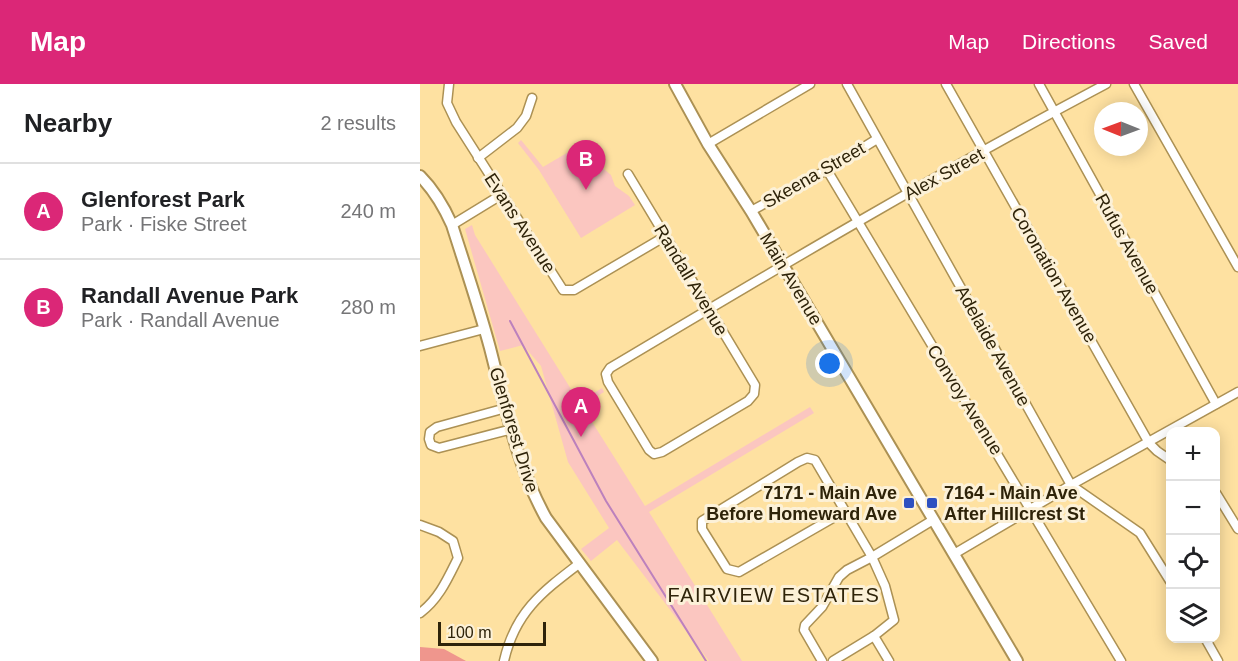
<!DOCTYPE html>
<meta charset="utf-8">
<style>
body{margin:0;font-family:Arial,sans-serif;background:#f6f6f6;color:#202124}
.controls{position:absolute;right:18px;bottom:18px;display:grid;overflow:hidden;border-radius:12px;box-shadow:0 3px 15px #0003}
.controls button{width:54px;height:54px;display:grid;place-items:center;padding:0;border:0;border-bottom:2px solid #e0e0e0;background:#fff;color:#202124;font:30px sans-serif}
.compass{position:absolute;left:674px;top:18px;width:54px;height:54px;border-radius:50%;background:#fff;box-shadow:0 3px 15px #0003;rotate:271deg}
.scale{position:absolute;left:18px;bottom:15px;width:108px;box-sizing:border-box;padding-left:6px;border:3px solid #2e2309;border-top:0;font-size:16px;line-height:21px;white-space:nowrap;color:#2e2309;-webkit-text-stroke:4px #fcf1d8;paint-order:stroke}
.you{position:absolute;left:410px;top:280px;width:21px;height:21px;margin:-15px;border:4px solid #fff;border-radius:50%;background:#1a73e8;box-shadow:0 0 0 9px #1a73e833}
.badge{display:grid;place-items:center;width:39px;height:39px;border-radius:50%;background:#db2777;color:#fff;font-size:20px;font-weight:700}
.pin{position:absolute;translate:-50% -50px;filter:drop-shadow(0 2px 3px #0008)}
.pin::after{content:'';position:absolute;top:32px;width:21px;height:18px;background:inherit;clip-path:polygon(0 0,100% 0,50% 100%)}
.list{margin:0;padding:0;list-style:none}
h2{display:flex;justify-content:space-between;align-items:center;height:78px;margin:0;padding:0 24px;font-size:26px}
h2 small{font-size:20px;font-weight:400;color:#757577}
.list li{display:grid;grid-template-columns:39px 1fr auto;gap:18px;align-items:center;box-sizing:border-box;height:96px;padding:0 24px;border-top:2px solid #e0e0e0}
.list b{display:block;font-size:22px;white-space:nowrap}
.list p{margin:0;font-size:20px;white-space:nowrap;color:#757577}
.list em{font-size:20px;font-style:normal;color:#757577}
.icon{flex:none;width:33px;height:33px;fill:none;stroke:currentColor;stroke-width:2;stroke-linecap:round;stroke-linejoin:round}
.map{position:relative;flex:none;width:818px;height:577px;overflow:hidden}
header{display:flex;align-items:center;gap:36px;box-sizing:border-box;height:84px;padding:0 30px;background:#db2777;color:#fff}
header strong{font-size:28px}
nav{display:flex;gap:33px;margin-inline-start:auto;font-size:21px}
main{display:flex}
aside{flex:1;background:#fff}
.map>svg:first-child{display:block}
</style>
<header>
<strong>Map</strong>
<nav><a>Map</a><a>Directions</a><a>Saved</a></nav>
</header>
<main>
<aside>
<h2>Nearby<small>2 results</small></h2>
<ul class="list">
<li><span class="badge">A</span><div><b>Glenforest Park</b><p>Park · Fiske Street</p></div><em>240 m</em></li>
<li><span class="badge">B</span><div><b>Randall Avenue Park</b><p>Park · Randall Avenue</p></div><em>280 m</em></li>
</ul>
</aside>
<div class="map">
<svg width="818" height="577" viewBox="0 0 818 577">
<rect width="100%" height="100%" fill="#fee1a1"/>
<g fill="#fbc6c0">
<path d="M 101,56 L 123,83 L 157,63 L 191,91 L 195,102 L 209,112 L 215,121 L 161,154 L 119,86 L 98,59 Z"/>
<path d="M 52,141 L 55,151 L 159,318 L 182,304 L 184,308 L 162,322 L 225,422 L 390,323 L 394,329 L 229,428 L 322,577 L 289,577 L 197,456 L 171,477 L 161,465 L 189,444 L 148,378 L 121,282 L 103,261 L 80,267 L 45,145 Z"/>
</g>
<path fill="#ef968d" d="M 0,563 L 24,565 L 46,577 L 0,577 Z"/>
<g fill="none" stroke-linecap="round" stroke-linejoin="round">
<path stroke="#bc81bd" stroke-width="2" d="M 90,237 L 186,417 L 286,577"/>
<defs>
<g id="minor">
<path d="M 29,0 L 27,19 L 36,38 L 143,206 L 154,206 L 244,153"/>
<path d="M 427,0 L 651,401 L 720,449 L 750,497"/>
<path d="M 526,0 L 729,359 L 737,367 L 750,376"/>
<path d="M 619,0 L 796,320"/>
<path d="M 714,0 L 818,183"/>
<path d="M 288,60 L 390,0"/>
<path d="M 58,74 L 97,44 L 106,32 L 112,14"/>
<path d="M 407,86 L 701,577"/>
<path d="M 208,90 L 335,301 L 334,310 L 328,317 L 242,368 L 234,370 L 229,366 L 188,298 L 186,290 L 190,284 C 354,186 518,89 686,0"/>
<path d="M 331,127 L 407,86 L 457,55"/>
<path d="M 32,141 L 81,111"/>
<path d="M 0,262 L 64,245"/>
<path d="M 86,324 L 17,343 L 10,348 L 9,355 L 11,361 L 19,364 L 92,345"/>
<path d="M 796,409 L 818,445"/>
<path d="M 0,441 L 19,448 L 33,457 L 38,474 C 28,494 19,515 0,529"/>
<path d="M 534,470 L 651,401 L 818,308"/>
<path d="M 454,552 L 469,577"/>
<path d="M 785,554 L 798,577"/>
<path d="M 84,577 C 95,528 122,508 160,479"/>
<path d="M 402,577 L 384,546 L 385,541 L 402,523 L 419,493 L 427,486 L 452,473 L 513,436"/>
<path d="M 413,577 L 454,552 L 474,536 L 465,502 L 452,473 L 395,376 L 387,374 L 378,378 L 282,437 L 282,445 L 307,485 L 319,488 L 425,427"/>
</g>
<g id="tertiary">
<path d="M 255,0 L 288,60 L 331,127 L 597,577"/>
<path d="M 0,92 C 14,106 24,123 32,141 C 45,182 59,223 70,264 C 85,322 97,382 126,434 L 232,577"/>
</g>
</defs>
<use href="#minor" stroke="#ac9154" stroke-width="11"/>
<use href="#tertiary" stroke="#ac9154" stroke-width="14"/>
<use href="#minor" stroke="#fff" stroke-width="8"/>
<use href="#tertiary" stroke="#fff" stroke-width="10"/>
</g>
<g fill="#2e51c1" stroke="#fcf1d8" stroke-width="2">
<rect x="483" y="413" width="12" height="12" rx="3"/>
<rect x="506" y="413" width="12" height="12" rx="3"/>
</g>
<g text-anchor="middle" stroke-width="6" stroke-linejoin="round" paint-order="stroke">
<g font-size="18" fill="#2e2309" stroke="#fcf1d8">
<text transform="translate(524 90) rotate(-29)" y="6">Alex Street</text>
<text transform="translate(394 91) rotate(-30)" y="6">Skeena Street</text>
<text transform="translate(100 139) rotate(57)" y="6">Evans Avenue</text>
<text transform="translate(707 160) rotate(61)" y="6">Rufus Avenue</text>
<text transform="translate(634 191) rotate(60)" y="6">Coronation Avenue</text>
<text transform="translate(371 195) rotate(59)" y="6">Main Avenue</text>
<text transform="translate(271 196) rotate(59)" y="6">Randall Avenue</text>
<text transform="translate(573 262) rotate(61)" y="6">Adelaide Avenue</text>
<text transform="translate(545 316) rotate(58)" y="6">Convoy Avenue</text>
<text transform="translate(94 346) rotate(73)" y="6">Glenforest Drive</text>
</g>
<g font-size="18" font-weight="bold" fill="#2e2309" stroke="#fcf1d8" text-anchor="end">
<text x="477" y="415">7171 - Main Ave<tspan x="477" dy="21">Before Homeward Ave</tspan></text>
<text x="524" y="415" text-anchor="start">7164 - Main Ave<tspan x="524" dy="21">After Hillcrest St</tspan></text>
</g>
<g font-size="20" letter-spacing="1.5" fill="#2e2309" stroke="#fcf1d8">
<text x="354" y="518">FAIRVIEW ESTATES</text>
</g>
</g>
</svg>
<div class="controls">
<button>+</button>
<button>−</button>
<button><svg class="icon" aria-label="locate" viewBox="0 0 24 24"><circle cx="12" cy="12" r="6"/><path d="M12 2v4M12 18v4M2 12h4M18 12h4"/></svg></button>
<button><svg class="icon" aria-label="layers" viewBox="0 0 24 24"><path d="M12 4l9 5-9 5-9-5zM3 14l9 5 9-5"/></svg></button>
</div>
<svg class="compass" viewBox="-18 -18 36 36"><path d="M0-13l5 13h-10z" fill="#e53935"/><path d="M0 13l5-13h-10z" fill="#757577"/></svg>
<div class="scale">100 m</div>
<div class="you"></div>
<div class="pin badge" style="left:161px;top:353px">A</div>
<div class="pin badge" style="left:166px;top:106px">B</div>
</div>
</main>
